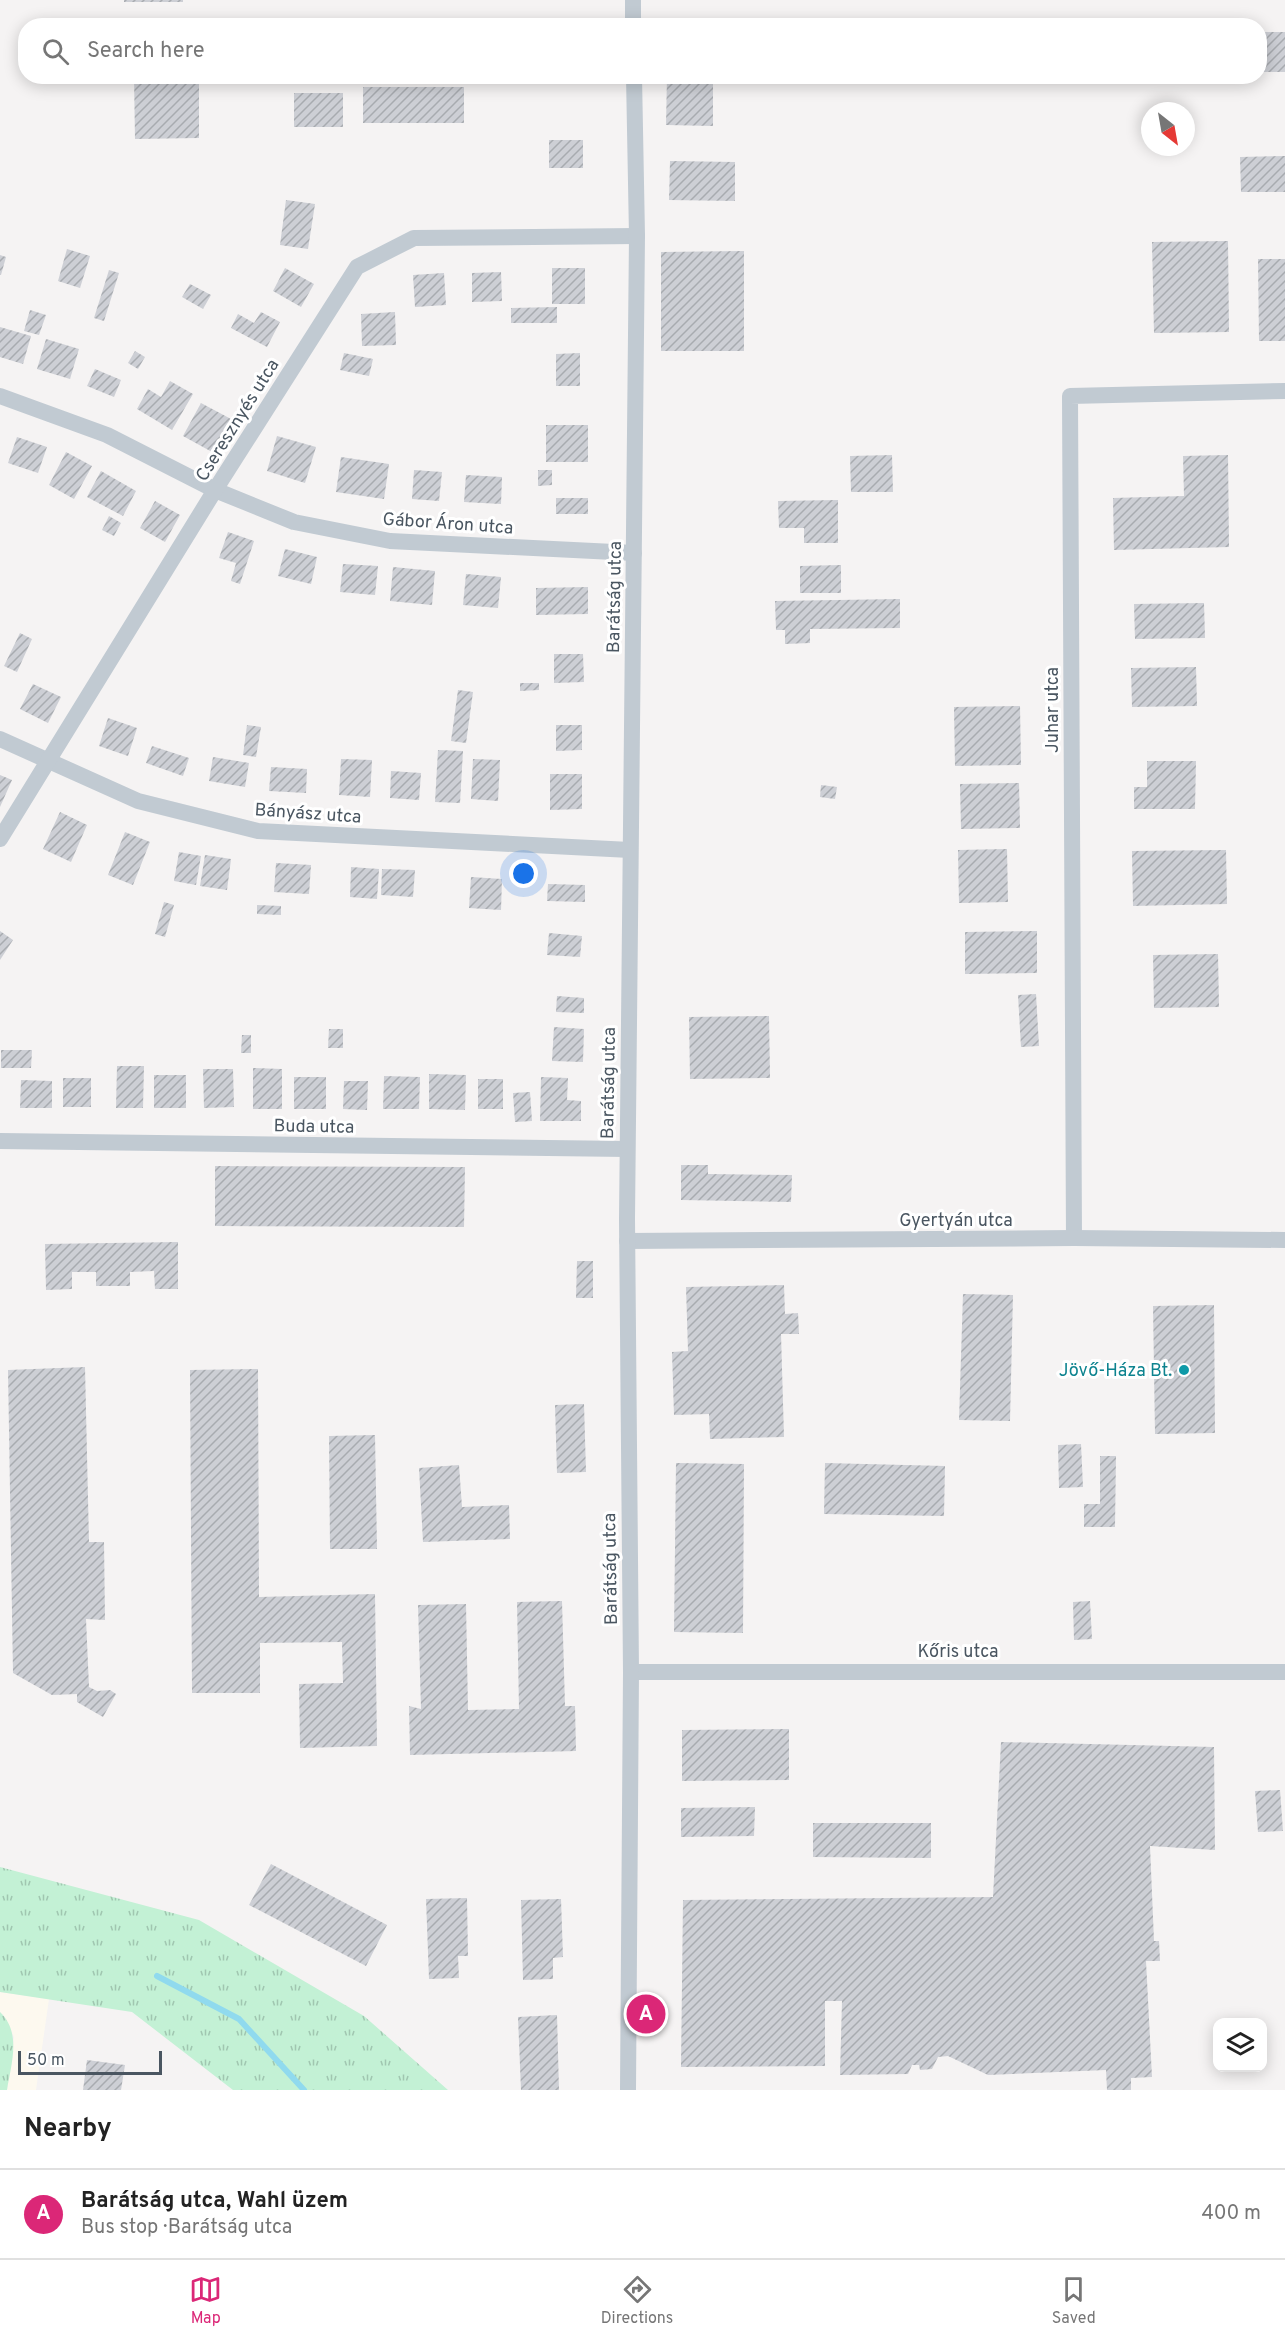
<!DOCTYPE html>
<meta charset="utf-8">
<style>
body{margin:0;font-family:Overpass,sans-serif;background:#f6f6f6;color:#222}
.controls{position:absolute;right:18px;bottom:18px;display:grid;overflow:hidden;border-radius:12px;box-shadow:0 3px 15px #0003}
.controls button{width:54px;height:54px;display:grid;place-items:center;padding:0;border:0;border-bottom:2px solid #e0e0e0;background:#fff;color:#222;font:30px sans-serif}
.compass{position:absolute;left:1141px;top:102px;width:54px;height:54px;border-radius:50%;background:#fff;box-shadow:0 3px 15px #0003;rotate:149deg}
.scale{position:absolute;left:18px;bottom:15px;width:144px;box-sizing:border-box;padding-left:6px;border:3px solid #4a5661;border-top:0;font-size:16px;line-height:21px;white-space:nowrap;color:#4a5661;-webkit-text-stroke:4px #fff;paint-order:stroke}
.you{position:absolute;left:524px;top:874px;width:21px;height:21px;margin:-15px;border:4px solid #fff;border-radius:50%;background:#1a73e8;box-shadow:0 0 0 9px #1a73e833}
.badge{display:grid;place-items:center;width:39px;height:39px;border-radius:50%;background:#db2777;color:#fff;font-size:20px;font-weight:700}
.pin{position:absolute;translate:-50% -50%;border:3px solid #fff;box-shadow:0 2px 6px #0006}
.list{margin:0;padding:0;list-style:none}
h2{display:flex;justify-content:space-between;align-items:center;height:78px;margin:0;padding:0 24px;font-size:26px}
h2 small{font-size:20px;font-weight:400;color:#767676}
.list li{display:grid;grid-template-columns:39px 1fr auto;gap:18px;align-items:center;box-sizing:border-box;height:90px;padding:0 24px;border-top:2px solid #e0e0e0}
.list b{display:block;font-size:22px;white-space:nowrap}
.list p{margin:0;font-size:20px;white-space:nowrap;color:#767676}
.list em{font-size:20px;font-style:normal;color:#767676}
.icon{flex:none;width:33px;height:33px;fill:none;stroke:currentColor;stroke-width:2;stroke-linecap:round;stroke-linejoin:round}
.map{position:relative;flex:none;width:1285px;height:2090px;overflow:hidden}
.search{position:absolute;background:#fff;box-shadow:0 3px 15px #0003;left:18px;right:18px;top:18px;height:66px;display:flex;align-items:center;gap:15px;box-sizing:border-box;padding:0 21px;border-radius:24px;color:#767676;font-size:22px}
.sheet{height:168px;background:#fff}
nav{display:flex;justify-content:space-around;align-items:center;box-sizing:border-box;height:84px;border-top:2px solid #e0e0e0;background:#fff;font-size:16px;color:#767676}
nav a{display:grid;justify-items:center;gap:3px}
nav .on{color:#db2777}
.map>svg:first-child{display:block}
</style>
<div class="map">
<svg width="1285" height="2090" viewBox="0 0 1285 2090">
<defs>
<pattern id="grass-tufts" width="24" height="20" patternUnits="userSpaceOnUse" patternTransform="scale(1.5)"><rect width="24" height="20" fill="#c3f1d5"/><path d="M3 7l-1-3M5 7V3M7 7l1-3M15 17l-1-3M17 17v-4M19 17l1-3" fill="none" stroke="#a0c6b0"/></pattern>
<pattern id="building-hatch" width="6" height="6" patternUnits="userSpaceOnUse" patternTransform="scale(1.5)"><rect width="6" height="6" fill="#cdcfd5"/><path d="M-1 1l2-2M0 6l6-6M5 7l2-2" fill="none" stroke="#a8abb0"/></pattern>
</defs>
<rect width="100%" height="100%" fill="#f5f3f3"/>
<path fill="#fdf9ef" d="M 0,1992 L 49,1999 L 36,2090 L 7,2090 L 14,2037 L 4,2016 L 0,2012 Z"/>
<g fill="url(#grass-tufts)">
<path d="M 0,1867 L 199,1920 L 364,2016 L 448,2090 L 233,2090 L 132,2012 L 0,1992 Z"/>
<path d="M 0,2012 C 22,2033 11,2064 7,2090 L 0,2090 Z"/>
</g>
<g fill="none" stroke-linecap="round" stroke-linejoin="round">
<path stroke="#90daee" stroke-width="6" d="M 157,1976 L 239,2019 L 304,2090"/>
</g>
<g fill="url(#building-hatch)">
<rect x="124" y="0" width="59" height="2"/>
<rect x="1260" y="32" width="25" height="40"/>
<path d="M 134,76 L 199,76 L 199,138 L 135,139 Z"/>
<path d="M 667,76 L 713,76 L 713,126 L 666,125 Z"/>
<rect x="363" y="87" width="101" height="36"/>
<rect x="294" y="93" width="49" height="34"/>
<rect x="549" y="140" width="34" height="28"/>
<path d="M 1285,156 L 1285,192 L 1241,192 L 1240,157 Z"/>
<path d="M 670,161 L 735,162 L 735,201 L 669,200 Z"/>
<path d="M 286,200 L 315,204 L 308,249 L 280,245 Z"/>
<path d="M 1228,241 L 1229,332 L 1154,333 L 1152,242 Z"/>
<path d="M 67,249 L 90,256 L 80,288 L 58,281 Z"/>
<path d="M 744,251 L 744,351 L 661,351 L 661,252 Z"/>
<path d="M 0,255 L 6,257 L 1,275 L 0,275 Z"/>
<path d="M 1258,259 L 1285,259 L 1285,341 L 1259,341 Z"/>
<path d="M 285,268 L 314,284 L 301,307 L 273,291 Z"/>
<rect x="552" y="268" width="33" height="36"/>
<path d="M 109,270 L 119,273 L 104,321 L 94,318 Z"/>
<path d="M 501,272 L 502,301 L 472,302 L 472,273 Z"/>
<path d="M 444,273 L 446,305 L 415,307 L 413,275 Z"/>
<path d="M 190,284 L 211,295 L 203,309 L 182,297 Z"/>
<path d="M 557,307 L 557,323 L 511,323 L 511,308 Z"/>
<path d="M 30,310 L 46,315 L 39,335 L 24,331 Z"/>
<path d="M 261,312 L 280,322 L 267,347 L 231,328 L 238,314 L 254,323 Z"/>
<path d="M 395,312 L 396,345 L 362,346 L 361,314 Z"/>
<path d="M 0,327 L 31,336 L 23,364 L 0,357 Z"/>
<path d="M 46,339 L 79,349 L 70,379 L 37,369 Z"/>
<path d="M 135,351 L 145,357 L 138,369 L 128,363 Z"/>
<path d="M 344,353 L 373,359 L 369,376 L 340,370 Z"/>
<path d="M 580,353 L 580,386 L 556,386 L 556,354 Z"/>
<path d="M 95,369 L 121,380 L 114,397 L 87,386 Z"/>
<path d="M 170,381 L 193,394 L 172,430 L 137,409 L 148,389 L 161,397 Z"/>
<path d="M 201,403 L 231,419 L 212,452 L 183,436 Z"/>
<rect x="546" y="425" width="42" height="37"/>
<path d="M 277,436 L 316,447 L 305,483 L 267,471 Z"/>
<path d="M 17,437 L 47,447 L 38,473 L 8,463 Z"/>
<path d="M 66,452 L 92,466 L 74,499 L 49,485 Z"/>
<path d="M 892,455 L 893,492 L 851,492 L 850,456 Z"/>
<path d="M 1228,455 L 1229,547 L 1114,550 L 1113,498 L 1184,496 L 1183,456 Z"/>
<path d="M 341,457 L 389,464 L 384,499 L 336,492 Z"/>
<path d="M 414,470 L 442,472 L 439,501 L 412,499 Z"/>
<path d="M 538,470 L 552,470 L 552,485 L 538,486 Z"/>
<path d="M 101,471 L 136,491 L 123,516 L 87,497 Z"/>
<path d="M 466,475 L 502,477 L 501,504 L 464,502 Z"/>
<rect x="556" y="498" width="32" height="16"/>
<path d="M 838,500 L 838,543 L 804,543 L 804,528 L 779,528 L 778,501 Z"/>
<path d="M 155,501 L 180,515 L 165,542 L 140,528 Z"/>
<path d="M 109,516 L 121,523 L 114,536 L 102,530 Z"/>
<path d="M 228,532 L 254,541 L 240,584 L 231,581 L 236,563 L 219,558 Z"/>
<path d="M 285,549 L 317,557 L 311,584 L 278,576 Z"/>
<path d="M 343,564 L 378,566 L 375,595 L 340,592 Z"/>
<path d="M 841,565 L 841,593 L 800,593 L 800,566 Z"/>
<path d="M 393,567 L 435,571 L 432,605 L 390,601 Z"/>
<path d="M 466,574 L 501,577 L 498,608 L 463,605 Z"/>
<path d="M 588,587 L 588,614 L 536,615 L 536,588 Z"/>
<path d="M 900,599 L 900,628 L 810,629 L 810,643 L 785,644 L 785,630 L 776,630 L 775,601 Z"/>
<path d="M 1204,603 L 1205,638 L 1135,639 L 1134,604 Z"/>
<path d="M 20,633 L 32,639 L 17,672 L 4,666 Z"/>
<path d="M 554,654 L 583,654 L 584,682 L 554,683 Z"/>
<path d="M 1196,667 L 1197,706 L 1132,707 L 1131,668 Z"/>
<path d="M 520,683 L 539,683 L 539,690 L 520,691 Z"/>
<path d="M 33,684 L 61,697 L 48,723 L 20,709 Z"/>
<path d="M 458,690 L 473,692 L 466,743 L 451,741 Z"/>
<path d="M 1020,706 L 1021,765 L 955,766 L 954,707 Z"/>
<path d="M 108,718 L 137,728 L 128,756 L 99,746 Z"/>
<path d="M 247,725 L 261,727 L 256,757 L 243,755 Z"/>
<path d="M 556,725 L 582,725 L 582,750 L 556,751 Z"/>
<path d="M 152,746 L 189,758 L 183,776 L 146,763 Z"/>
<path d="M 438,750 L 463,751 L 460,803 L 435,802 Z"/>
<path d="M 213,757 L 249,763 L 245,787 L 209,781 Z"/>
<path d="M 341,759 L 372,760 L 370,797 L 339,795 Z"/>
<path d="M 473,759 L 500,760 L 498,801 L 471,799 Z"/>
<path d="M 1147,761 L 1196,761 L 1195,809 L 1134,809 L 1134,787 L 1147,787 Z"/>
<path d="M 271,767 L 307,769 L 306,793 L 269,791 Z"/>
<path d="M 391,771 L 421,773 L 419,800 L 390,798 Z"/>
<path d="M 550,774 L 582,774 L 582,809 L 550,810 Z"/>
<path d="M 0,775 L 12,780 L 0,807 Z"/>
<path d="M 1019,783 L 1020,828 L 961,829 L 960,784 Z"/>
<path d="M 821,785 L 837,787 L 835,799 L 820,797 Z"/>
<path d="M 60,812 L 87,825 L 71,862 L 43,849 Z"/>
<path d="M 125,832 L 150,842 L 133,885 L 108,875 Z"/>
<path d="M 1007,849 L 1008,902 L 959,903 L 958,850 Z"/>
<path d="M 1226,850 L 1227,904 L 1133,906 L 1132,851 Z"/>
<path d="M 179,852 L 201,856 L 196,885 L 174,881 Z"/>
<path d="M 205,855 L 231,859 L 227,890 L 200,886 Z"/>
<path d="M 276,863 L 311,865 L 309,894 L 274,892 Z"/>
<path d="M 351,867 L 379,869 L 377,899 L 350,897 Z"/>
<path d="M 382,869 L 415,870 L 413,897 L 381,895 Z"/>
<path d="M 471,877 L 502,879 L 501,910 L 469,908 Z"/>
<path d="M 548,884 L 585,885 L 585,902 L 547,901 Z"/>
<path d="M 164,902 L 174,905 L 165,937 L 155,934 Z"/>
<path d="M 257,905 L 281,906 L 281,915 L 257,914 Z"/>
<path d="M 0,931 L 13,940 L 0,960 Z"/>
<path d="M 1037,931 L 1037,973 L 965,974 L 965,932 Z"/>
<path d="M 549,933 L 582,936 L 580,957 L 547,955 Z"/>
<path d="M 1218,954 L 1219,1007 L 1154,1008 L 1153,955 Z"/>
<path d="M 1036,994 L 1039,1046 L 1021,1047 L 1018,995 Z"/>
<path d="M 557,996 L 584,998 L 584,1013 L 556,1012 Z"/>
<path d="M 769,1016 L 770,1078 L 690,1079 L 689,1017 Z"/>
<path d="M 554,1027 L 584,1029 L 583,1062 L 552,1061 Z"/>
<path d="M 329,1029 L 343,1029 L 343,1048 L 328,1048 Z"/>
<path d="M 242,1035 L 251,1035 L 251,1053 L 241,1053 Z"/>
<path d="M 1,1050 L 32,1050 L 31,1068 L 1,1068 Z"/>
<path d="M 117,1066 L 144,1066 L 143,1108 L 116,1108 Z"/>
<path d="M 253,1068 L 282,1069 L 282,1109 L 253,1109 Z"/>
<path d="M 203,1069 L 233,1069 L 234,1107 L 204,1108 Z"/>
<path d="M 429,1074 L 466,1075 L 465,1110 L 429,1109 Z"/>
<rect x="154" y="1075" width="32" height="33"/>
<path d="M 384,1076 L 420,1077 L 419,1109 L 383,1109 Z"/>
<rect x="294" y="1077" width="32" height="32"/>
<path d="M 541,1077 L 568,1078 L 567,1100 L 581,1101 L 581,1121 L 540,1121 Z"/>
<rect x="63" y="1078" width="28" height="29"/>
<rect x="478" y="1079" width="25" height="30"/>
<path d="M 21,1080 L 52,1081 L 52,1108 L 20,1108 Z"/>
<path d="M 344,1081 L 368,1081 L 367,1110 L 343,1109 Z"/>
<path d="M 530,1092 L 532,1121 L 515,1122 L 513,1093 Z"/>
<path d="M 681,1165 L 708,1165 L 708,1174 L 792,1175 L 791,1202 L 681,1200 Z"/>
<path d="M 215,1166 L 465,1167 L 464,1227 L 215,1226 Z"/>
<path d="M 178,1242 L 178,1289 L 155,1289 L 154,1271 L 130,1272 L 130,1286 L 96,1286 L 96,1272 L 72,1272 L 72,1289 L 46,1290 L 45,1244 Z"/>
<path d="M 577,1261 L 593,1261 L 593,1298 L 576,1298 Z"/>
<path d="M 784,1285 L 785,1314 L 798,1313 L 799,1334 L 781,1334 L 784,1437 L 710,1439 L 709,1414 L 674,1415 L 672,1352 L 688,1351 L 686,1287 Z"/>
<path d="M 963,1294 L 1013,1295 L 1010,1421 L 959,1420 Z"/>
<path d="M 1214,1305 L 1215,1433 L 1155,1434 L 1153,1306 Z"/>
<path d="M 85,1367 L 89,1542 L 104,1542 L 105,1620 L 86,1619 L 89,1687 L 97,1691 L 110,1690 L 116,1694 L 103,1717 L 77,1702 L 77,1694 L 52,1695 L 13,1673 L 8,1370 Z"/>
<path d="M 258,1369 L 259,1597 L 375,1594 L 377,1746 L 300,1748 L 299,1684 L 343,1683 L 342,1642 L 260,1643 L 260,1693 L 192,1693 L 190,1370 Z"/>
<path d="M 584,1404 L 586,1472 L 557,1473 L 555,1405 Z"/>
<path d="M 375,1435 L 377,1549 L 330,1549 L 329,1436 Z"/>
<path d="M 1081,1444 L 1083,1487 L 1059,1488 L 1058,1445 Z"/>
<path d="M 1100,1456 L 1116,1456 L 1115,1527 L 1084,1527 L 1084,1504 L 1100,1504 Z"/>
<path d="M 676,1463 L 744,1464 L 743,1633 L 674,1632 Z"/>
<path d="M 825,1463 L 945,1466 L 944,1516 L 824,1514 Z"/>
<path d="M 459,1465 L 462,1507 L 509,1505 L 510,1539 L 423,1542 L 419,1468 Z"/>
<path d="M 562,1601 L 565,1706 L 575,1706 L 576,1751 L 410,1755 L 409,1706 L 421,1709 L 418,1605 L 466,1604 L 468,1710 L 519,1709 L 517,1602 Z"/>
<path d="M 1090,1601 L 1092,1639 L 1074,1640 L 1073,1602 Z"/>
<path d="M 789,1729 L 789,1780 L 682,1781 L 682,1730 Z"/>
<path d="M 1001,1742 L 1214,1747 L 1215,1850 L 1150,1846 L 1154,1941 L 1159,1941 L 1160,1961 L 1146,1961 L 1152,2077 L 1131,2078 L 1131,2090 L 1107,2090 L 1106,2070 L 988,2075 L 948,2056 L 938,2057 L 932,2069 L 920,2070 L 919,2065 L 912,2065 L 908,2074 L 840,2075 L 842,2001 L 825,2001 L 825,2066 L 681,2067 L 683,1900 L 993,1897 Z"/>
<path d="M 1280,1790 L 1283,1831 L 1258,1832 L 1255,1791 Z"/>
<path d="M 755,1807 L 754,1836 L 681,1837 L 681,1808 Z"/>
<path d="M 813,1823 L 931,1823 L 931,1858 L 813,1857 Z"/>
<path d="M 271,1864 L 387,1925 L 366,1966 L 249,1905 Z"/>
<path d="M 467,1898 L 468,1956 L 458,1956 L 459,1978 L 429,1979 L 426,1899 Z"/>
<path d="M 561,1899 L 563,1957 L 553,1958 L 553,1979 L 523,1980 L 521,1900 Z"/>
<path d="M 557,2015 L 559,2090 L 521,2090 L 518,2017 Z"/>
<path d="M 87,2060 L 125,2065 L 121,2090 L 83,2090 Z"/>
</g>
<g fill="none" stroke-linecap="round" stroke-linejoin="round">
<g stroke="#c1cad2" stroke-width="16">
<path d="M 633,0 L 633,26"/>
<path d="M 0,396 L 107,435 L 215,490 L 294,522 L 390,541 L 634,553"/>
<path d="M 0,739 L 138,801 L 258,831 L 630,850"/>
<path d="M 0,839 L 215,490 L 357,267 L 414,238 L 637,236"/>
<path d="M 0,1141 L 627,1149"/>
<path d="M 1074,1238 L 1070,396 L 1285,391"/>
<path d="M 627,1241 L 1074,1238 L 1285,1240"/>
<path d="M 631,1672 L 1285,1672"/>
<path d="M 628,2090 L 631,1672 L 627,1219 L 637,236 L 634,76"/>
</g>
</g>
<circle fill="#0f9aa8" stroke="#fff" stroke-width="2" cx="1184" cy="1370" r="6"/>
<g text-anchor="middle" stroke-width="6" stroke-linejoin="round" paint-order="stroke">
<g font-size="18" fill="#4a5661" stroke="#fff">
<text transform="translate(237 420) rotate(-58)" y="6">Cseresznyés utca</text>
<text transform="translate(448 523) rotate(4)" y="6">Gábor Áron utca</text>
<text transform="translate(614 597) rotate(-89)" y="6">Barátság utca</text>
<text transform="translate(1052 710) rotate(-90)" y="6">Juhar utca</text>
<text transform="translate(308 813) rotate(4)" y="6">Bányász utca</text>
<text transform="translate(608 1083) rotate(-89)" y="6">Barátság utca</text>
<text transform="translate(314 1126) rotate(1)" y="6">Buda utca</text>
<text x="956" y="1226">Gyertyán utca</text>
<text transform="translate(610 1569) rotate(-91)" y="6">Barátság utca</text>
<text x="958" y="1657">Kőris utca</text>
</g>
<g font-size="18" fill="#0d838f" stroke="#fff" text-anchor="end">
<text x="1172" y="1376">Jövő-Háza Bt.</text>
</g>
</g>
</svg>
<div class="controls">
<button><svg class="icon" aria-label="layers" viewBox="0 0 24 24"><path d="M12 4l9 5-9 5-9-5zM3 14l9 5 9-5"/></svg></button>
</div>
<svg class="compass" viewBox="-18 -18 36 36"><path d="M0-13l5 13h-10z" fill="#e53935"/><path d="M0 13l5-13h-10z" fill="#767676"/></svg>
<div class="scale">50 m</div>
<div class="you"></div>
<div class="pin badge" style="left:646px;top:2014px">A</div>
<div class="search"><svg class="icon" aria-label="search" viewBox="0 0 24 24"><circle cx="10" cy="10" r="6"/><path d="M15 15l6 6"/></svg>Search here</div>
</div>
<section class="sheet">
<h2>Nearby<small></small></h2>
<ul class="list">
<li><span class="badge">A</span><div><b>Barátság utca, Wahl üzem</b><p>Bus stop · Barátság utca</p></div><em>400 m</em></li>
</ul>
</section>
<nav>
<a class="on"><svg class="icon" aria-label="map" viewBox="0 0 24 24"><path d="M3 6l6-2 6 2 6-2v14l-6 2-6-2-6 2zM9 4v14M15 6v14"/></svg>Map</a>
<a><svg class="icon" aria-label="directions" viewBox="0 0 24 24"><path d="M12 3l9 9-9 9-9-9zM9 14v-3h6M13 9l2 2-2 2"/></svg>Directions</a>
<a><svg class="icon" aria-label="saved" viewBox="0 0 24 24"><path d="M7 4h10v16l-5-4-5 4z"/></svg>Saved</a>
</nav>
